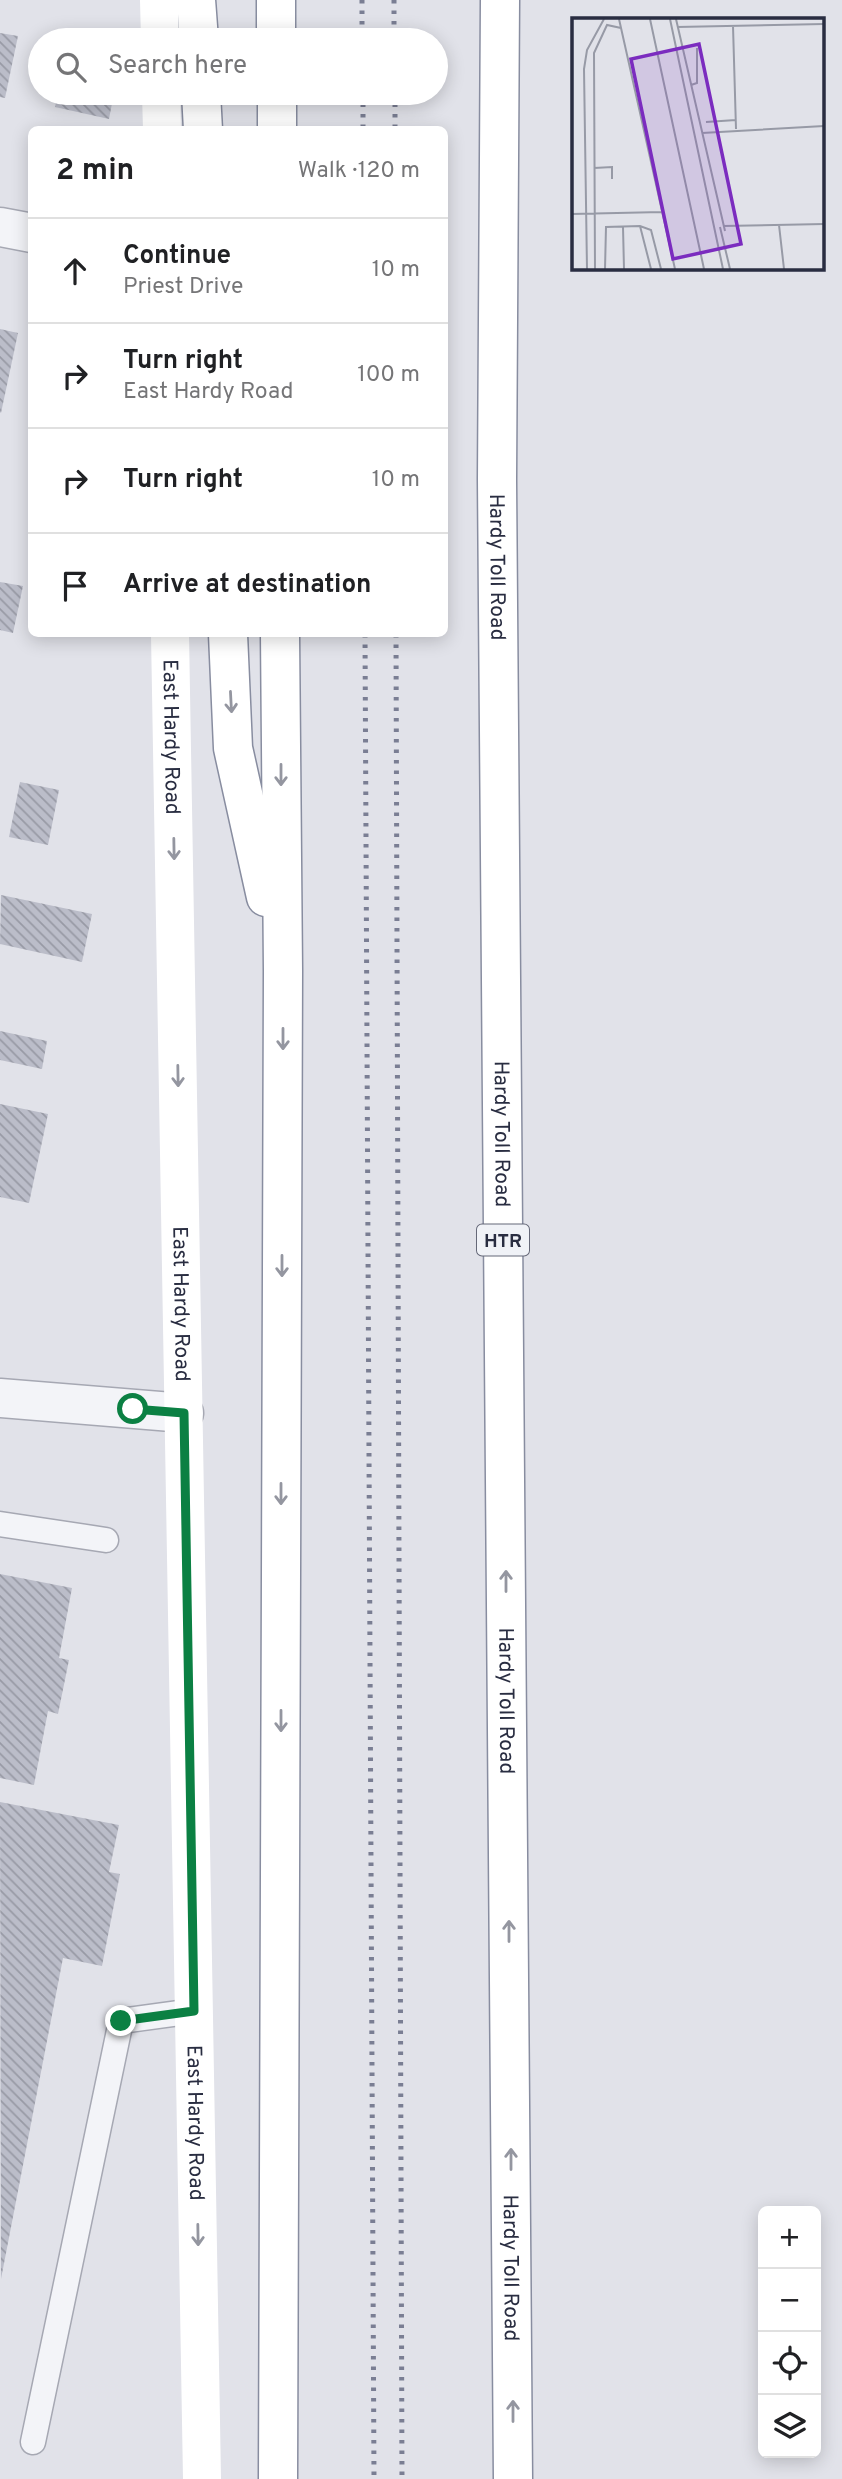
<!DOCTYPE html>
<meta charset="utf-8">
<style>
body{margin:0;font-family:Overpass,sans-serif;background:#f2f2f2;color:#202124}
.controls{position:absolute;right:21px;bottom:21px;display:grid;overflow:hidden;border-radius:10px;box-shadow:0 4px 18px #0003}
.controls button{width:63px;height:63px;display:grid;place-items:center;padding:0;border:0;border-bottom:2px solid #e0e0e0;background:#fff;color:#202124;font:35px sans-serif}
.stop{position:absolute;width:21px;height:21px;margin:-16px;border:5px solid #0b8043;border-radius:50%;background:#fff}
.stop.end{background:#0b8043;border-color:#fff;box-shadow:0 2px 7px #0008}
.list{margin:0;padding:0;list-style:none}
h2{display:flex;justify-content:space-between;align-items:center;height:91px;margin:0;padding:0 28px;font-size:30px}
h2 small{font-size:23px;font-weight:400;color:#757577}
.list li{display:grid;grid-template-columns:46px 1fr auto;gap:21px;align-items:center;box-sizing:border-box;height:105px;padding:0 28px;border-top:2px solid #e0e0e0}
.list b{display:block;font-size:26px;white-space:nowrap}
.list p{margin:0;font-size:23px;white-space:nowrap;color:#757577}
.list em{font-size:23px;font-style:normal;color:#757577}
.icon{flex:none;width:38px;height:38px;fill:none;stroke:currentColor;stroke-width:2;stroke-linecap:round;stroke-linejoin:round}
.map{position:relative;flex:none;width:842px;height:2479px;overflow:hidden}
.search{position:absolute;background:#fff;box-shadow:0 4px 18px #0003;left:28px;top:28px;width:420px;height:77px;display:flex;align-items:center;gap:18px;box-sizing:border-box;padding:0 24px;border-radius:38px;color:#757577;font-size:26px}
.panel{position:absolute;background:#fff;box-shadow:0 4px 18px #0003;left:28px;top:126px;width:420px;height:511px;border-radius:10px}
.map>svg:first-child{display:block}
</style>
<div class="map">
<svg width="842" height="2479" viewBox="0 0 842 2479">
<defs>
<pattern id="building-back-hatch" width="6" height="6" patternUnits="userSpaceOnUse" patternTransform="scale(1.75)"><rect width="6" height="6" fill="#bbbdc9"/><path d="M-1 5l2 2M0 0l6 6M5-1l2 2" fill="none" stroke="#989aa5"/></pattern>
</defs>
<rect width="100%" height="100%" fill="#e1e2e9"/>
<g fill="url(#building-back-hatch)">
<path d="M 0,33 L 18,36 L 5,98 L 0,97 Z"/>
<path d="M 58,93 L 114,93 L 109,119 L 55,107 Z"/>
<path d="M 0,329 L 18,333 L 1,413 L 0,412 Z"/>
<path d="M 0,582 L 23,586 L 13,633 L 0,630 Z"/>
<path d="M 20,782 L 59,790 L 48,845 L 9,837 Z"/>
<path d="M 1,895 L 92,914 L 82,962 L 0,944 Z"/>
<path d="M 0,1031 L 47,1041 L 42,1069 L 0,1060 Z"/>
<path d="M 0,1104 L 48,1114 L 29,1203 L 0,1197 Z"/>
<path d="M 0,1574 L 72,1588 L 59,1658 L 69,1660 L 58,1714 L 48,1711 L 34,1785 L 0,1778 Z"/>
<path d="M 0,1802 L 119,1825 L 109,1872 L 120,1874 L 102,1966 L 63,1958 L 1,2279 Z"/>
</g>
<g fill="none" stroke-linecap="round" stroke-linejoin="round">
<defs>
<g id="service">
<path d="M 0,1524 L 106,1540"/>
<path d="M 33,2442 L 121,2021 L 194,2011"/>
</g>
<g id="minor">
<path d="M 0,227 L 32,233"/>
<path d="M 0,1398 L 184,1413"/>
</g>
<g id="motorway">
<path d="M 196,0 L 199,40"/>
<path d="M 276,0 L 276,40"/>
<path id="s2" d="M 500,0 L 497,480 L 513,2479"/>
<path d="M 201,93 L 203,130"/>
<path d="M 277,93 L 277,130"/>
<path d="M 228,634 L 233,748 L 266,897"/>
<path d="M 278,2479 L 283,971 L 280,634"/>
</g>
</defs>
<use href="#service" stroke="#a6a8b3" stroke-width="27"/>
<use href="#minor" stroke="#a6a8b3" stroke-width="41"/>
<use href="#motorway" stroke="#888da0" stroke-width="41"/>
<use href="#service" stroke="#f3f4f8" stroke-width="24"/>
<use href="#minor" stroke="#f3f4f8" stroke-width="38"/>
<g stroke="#fff" stroke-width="38">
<path d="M 159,0 L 160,40"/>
<path d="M 161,93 L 162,130"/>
<path id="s1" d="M 170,634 L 202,2479"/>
</g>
<use href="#motorway" stroke="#fff" stroke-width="38"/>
<g stroke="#7a7e93" stroke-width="5" stroke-dasharray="3.5 7" stroke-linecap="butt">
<path d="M 362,0 L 362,40"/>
<path d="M 394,0 L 394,40"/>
<path d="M 363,93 L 363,130"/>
<path d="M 395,93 L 395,130"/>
<path d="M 365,634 L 374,2479"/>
<path d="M 396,634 L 402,2479"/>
</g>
</g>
<defs><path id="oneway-shaft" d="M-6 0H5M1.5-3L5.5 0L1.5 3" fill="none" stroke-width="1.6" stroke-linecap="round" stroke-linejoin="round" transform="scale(1.75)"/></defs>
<g stroke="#9496a0">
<use href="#oneway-shaft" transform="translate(231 702) rotate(87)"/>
<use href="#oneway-shaft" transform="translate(281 775) rotate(90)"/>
<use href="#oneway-shaft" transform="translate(174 849) rotate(89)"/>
<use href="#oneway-shaft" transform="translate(283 1039) rotate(90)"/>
<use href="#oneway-shaft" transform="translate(178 1076) rotate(89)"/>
<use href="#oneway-shaft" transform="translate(282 1266) rotate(90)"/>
<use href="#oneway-shaft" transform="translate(281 1494) rotate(90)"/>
<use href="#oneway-shaft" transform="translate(506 1581) rotate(-90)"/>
<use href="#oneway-shaft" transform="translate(281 1721) rotate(90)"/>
<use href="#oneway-shaft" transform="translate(509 1931) rotate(-90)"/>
<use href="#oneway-shaft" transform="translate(511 2159) rotate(-90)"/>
<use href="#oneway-shaft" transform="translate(198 2235) rotate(89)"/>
<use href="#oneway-shaft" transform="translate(513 2411) rotate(-90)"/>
</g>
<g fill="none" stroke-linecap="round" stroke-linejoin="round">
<path stroke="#0b8043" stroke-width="9" d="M 121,2021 L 194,2011 L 184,1413 L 133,1409"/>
</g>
<g text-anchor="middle" stroke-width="5" stroke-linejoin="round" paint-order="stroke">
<rect fill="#f0f2f7" stroke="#656878" stroke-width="2" x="477" y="1224.5" width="52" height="31" rx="5"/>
<g font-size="19" font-weight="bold" fill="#292d41">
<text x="503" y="1247">HTR</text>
</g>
<g font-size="21" fill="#292d41" stroke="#f0f2f7">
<text dy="7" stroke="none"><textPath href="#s2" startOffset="567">Hardy Toll Road</textPath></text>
<text dy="7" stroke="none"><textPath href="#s1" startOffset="103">East Hardy Road</textPath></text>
<text dy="7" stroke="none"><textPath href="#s2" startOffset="1134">Hardy Toll Road</textPath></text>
<text dy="7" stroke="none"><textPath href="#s1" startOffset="670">East Hardy Road</textPath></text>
<text dy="7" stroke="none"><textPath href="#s2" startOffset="1701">Hardy Toll Road</textPath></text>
<text dy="7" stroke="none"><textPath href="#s1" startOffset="1489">East Hardy Road</textPath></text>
<text dy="7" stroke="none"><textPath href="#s2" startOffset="2268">Hardy Toll Road</textPath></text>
</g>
</g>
<g transform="translate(572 18)">
<rect width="252" height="252" fill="#e1e2e9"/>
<path fill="none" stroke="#979aa6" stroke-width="2" d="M 47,1 L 103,251M 78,1 L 132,251M 98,1 L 151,251M 104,1 L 153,213M 161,8 L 164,111M 105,9 L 252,6M 119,67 L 125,65 L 125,30M 134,104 L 164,102M 130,115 L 252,108M 22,150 L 40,149 L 40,161M 0,196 L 90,194M 207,207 L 212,251M 68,208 L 79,251M 151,208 L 252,206M 51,209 L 52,251M 148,209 L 158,251M 15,251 L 12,51 L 15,32 L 32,1M 23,251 L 22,35 L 35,7 L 49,10M 33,251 L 34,209 L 68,208 L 79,212 L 89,251"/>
<path fill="#7b2cbf" fill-opacity="0.15" stroke="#7b2cbf" stroke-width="3.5" d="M 127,26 L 169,226 L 101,241 L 59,41 Z"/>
<rect width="252" height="252" fill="none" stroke="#292d41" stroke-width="3.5"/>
</g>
</svg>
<div class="controls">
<button>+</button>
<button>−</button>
<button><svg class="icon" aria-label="locate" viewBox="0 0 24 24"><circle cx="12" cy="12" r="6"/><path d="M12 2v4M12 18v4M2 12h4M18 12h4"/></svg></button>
<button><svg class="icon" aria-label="layers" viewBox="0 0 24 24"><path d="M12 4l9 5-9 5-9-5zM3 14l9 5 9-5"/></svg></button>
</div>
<div class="stop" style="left:133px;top:1409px"></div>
<div class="stop end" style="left:121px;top:2021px"></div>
<div class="search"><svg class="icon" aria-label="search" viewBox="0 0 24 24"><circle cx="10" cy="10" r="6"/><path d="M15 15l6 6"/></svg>Search here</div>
<section class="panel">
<h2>2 min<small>Walk · 120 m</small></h2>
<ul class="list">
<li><svg class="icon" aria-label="ahead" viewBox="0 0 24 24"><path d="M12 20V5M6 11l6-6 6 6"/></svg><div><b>Continue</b><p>Priest Drive</p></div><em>10 m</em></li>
<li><svg class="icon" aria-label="right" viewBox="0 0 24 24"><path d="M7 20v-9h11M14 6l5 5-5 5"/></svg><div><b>Turn right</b><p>East Hardy Road</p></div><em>100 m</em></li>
<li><svg class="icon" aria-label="right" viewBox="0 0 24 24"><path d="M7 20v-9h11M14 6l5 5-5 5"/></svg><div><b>Turn right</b></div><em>10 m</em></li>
<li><svg class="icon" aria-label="arrive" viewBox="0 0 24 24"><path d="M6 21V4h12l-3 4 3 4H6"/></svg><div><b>Arrive at destination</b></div></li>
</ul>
</section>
</div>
